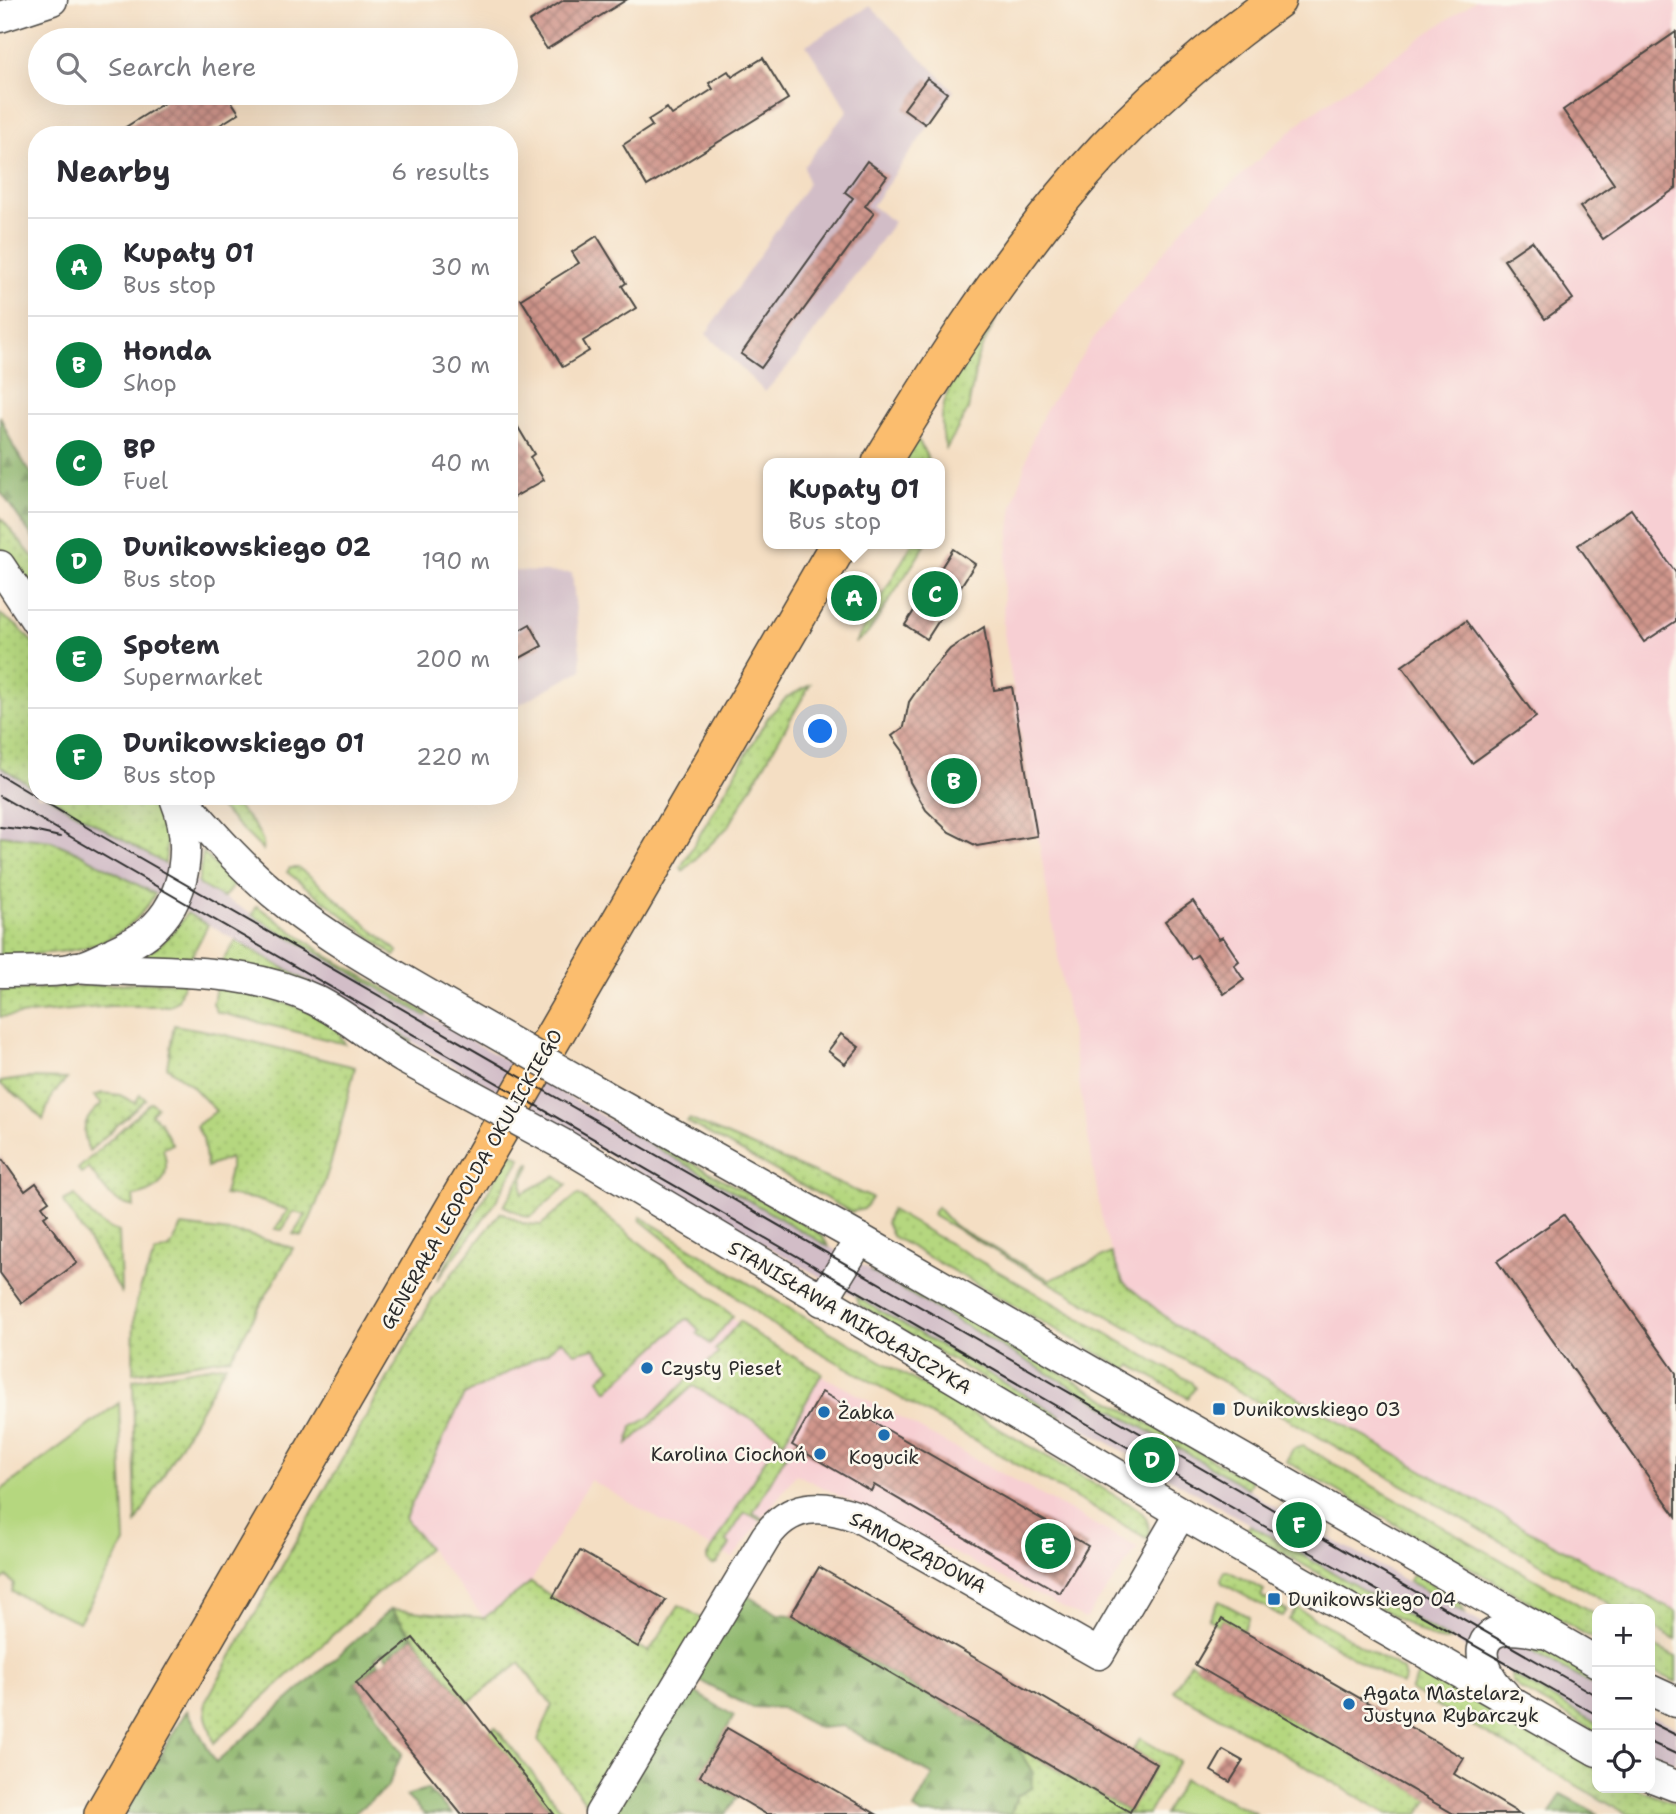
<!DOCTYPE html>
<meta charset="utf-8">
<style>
body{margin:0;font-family:"Shantell Sans",sans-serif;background:#f7f7f7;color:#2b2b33}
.controls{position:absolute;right:21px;bottom:21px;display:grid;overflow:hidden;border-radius:14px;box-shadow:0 7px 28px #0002}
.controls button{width:63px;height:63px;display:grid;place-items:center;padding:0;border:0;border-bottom:2px solid #e1e1e2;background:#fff;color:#2b2b33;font:35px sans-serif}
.you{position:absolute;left:821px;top:732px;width:24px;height:24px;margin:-18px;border:5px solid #fff;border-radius:50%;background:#1a73e8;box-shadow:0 0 0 10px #1a73e833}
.badge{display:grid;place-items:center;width:46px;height:46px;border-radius:50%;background:#0b8043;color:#fff;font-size:23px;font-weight:700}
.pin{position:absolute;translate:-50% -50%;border:4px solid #fff;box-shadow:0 2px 7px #0006}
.popup{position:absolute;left:763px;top:458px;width:182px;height:91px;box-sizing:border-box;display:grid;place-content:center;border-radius:14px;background:#fff;filter:drop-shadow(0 2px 5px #0005);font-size:23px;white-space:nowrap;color:#7c7c81}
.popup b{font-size:26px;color:#2b2b33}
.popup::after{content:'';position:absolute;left:50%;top:100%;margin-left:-14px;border:14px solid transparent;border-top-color:#fff}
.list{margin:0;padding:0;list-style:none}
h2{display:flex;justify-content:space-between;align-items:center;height:91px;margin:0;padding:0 28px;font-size:30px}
h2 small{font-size:23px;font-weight:400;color:#7c7c81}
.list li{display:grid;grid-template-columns:46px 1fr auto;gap:21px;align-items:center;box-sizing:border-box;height:98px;padding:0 28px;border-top:2px solid #e1e1e2}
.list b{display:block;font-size:26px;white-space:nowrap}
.list p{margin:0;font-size:23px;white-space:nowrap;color:#7c7c81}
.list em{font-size:23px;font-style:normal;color:#7c7c81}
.icon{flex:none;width:38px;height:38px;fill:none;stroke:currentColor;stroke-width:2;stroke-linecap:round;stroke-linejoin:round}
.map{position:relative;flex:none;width:1676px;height:1814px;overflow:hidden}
.search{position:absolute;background:#fff;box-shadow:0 7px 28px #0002;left:28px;top:28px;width:490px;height:77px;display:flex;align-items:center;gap:18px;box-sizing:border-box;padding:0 24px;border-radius:38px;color:#7c7c81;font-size:26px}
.panel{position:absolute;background:#fff;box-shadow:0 7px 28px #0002;left:28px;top:126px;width:490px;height:679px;border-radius:28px}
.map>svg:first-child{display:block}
</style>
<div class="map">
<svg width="1676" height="1814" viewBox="0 0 1676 1814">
<defs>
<pattern id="grass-dots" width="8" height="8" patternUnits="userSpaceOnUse" patternTransform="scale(1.75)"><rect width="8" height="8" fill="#b5d77f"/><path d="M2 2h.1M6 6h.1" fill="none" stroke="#9cb96e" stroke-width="1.8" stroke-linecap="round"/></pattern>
<pattern id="forest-firs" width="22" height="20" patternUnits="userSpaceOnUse" patternTransform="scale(1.75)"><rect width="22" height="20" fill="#90b86e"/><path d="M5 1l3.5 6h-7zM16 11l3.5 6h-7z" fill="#76965b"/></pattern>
<pattern id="building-cross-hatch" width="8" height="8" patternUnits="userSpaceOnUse" patternTransform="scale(1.75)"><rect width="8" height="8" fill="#d0968c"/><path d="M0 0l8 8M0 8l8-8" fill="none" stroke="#a97b73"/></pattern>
</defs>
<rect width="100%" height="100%" fill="#fbf7ec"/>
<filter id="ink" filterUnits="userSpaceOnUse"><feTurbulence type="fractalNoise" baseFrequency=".0143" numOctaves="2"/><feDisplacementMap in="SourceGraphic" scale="14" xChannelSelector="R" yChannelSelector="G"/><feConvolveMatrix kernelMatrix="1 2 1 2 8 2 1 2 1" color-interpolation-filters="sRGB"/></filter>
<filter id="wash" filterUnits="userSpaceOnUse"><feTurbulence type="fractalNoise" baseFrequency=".00686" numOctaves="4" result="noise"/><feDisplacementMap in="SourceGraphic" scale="28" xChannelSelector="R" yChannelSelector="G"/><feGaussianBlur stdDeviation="1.57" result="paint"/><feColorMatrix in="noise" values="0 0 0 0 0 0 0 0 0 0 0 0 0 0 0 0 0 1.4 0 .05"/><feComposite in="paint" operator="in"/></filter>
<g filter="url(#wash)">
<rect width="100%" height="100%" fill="#f4dec3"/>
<g fill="#f7cfd3">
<path d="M 1476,0 L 1676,0 L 1676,1612 L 1456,1490 L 1178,1327 L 1123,1282 L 1104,1232 L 1003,627 L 1004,577 L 1013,506 L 1032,440 L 1045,411 L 1093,339 L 1187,223 L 1309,115 Z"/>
<path d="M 652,1264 L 783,1354 L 1138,1548 L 1085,1619 L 796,1474 L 733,1558 L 690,1537 L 590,1480 L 531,1582 L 484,1618 L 404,1518 L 464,1395 Z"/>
</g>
<g fill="#d2bdc7">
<path d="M 870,6 L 954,91 L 872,206 L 894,222 L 796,357 L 765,392 L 706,334 L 808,184 L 804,166 L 848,110 L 806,45 Z"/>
<path d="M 513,571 L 572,573 L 582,670 L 509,710 L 509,573 Z"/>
<path d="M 0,766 L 37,790 L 37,796 L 47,796 L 1248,1488 L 1264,1501 L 1597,1688 L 1597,1724 L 155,894 L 77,852 L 51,841 L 0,835 Z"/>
<path d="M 1650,1715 L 1676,1727 L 1676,1763 L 1650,1750 Z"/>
</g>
<g fill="url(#grass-dots)" stroke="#708155" stroke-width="2">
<path d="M 996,319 L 978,356 L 968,410 L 946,449 C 929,395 967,360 996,319 Z"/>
<path d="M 914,441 L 919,441 L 930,463 L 899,463 Z"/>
<path d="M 0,517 L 37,562 L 37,593 L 0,548 Z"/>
<path d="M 912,544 L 926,544 L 868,633 L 855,643 Z"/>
<path d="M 0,614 L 17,626 L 37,647 L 37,790 L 0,766 Z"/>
<path d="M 810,685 L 729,826 L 683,871 L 681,867 L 768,717 L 787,697 Z"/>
<path d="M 47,796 L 156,796 C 167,818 168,840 165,864 Z"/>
<path d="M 208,796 L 227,796 C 238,809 267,833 263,850 Z"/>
<path d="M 0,835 L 51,841 L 77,852 L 155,894 C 119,956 63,952 0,956 Z"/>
<path d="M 203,852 L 234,885 L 223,898 L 198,884 Z"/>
<path d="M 290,868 L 298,868 L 311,877 L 398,952 L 395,956 L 287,872 Z"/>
<path d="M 257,906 L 326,955 L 428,1013 L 426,1016 L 252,915 Z"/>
<path d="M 187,913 L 208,925 L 189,961 L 129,963 C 157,949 170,940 187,913 Z"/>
<path d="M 236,941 L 412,1041 L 411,1043 L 316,990 L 220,964 Z"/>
<path d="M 154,982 L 184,982 L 178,1000 L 169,1006 L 110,1006 L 0,1017 L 0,991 Z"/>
<path d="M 216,986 L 244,991 L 301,1008 L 335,1025 L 345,1044 L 217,1012 L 213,1004 Z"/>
<path d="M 174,1025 L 213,1032 L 355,1067 C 341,1124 329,1184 302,1236 L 293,1234 L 306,1215 L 294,1212 L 282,1230 L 275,1229 L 288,1210 L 254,1199 L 224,1195 L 230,1169 L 230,1158 L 207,1167 L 203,1138 L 196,1126 L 216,1111 L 192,1086 L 167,1067 Z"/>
<path d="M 27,1078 L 67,1079 L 52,1095 L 43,1120 L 26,1102 L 0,1084 L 0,1082 Z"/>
<path d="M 102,1093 L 120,1095 L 135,1103 L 140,1095 L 146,1099 L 89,1151 C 80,1129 84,1118 102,1104 L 94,1096 Z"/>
<path d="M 151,1102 L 157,1107 L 151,1114 L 160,1122 L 172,1144 L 163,1149 C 172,1176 161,1192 133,1196 L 134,1207 C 111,1203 102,1186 89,1168 L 82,1174 L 78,1169 Z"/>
<path d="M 689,1119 L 872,1198 L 864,1209 L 851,1212 L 687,1122 Z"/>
<path d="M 634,1131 L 813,1229 L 823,1237 L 828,1246 L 633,1134 Z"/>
<path d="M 511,1152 L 521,1158 L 491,1209 L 437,1280 Z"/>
<path d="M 529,1163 L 531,1164 L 523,1179 L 522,1194 L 555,1176 L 567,1185 L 532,1216 L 527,1217 L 504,1206 Z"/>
<path d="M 578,1194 L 733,1316 L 710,1344 L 697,1333 L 700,1331 L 688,1319 L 685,1320 L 607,1391 L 599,1379 L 611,1368 L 594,1348 L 575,1353 L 561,1340 L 548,1352 L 464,1395 L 405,1518 L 428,1548 L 214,1743 L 206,1717 L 205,1703 L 433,1298 L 501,1212 L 524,1224 L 541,1225 Z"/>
<path d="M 75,1195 C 87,1212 98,1226 119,1232 L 121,1292 L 63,1201 Z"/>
<path d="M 937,1207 L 953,1225 L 1050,1280 L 1111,1253 L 1123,1282 L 1178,1327 L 1456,1490 L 1676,1612 L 1676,1640 L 1650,1626 L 1650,1609 L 1619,1609 L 932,1215 Z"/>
<path d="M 891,1210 L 1191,1382 L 1195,1388 L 1188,1398 L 1131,1365 L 1127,1370 L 892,1236 L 886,1223 Z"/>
<path d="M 641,1217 L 792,1310 L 1135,1507 C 1147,1515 1151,1525 1148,1539 L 772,1325 L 640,1220 Z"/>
<path d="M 182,1226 L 245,1234 L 293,1248 L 231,1357 L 133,1373 L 134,1312 L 140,1289 L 155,1253 L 170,1248 Z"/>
<path d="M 877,1271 L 886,1273 L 1232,1471 L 1252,1480 L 1248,1488 L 872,1272 Z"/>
<path d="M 856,1297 L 1060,1415 L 1056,1422 L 858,1304 Z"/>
<path d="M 740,1321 L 761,1338 L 822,1373 L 784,1442 L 777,1439 L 779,1435 L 693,1386 L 628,1444 L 632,1427 L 650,1417 L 690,1377 L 687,1373 L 693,1367 L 698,1371 L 719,1353 L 715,1350 Z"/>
<path d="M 226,1364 L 136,1523 L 133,1380 Z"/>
<path d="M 775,1443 L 788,1451 L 753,1513 L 764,1519 L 762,1521 L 745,1512 L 726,1541 L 730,1545 L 717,1563 L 712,1565 L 708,1562 L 707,1558 Z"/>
<path d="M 1303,1446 L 1597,1615 L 1597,1641 L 1286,1461 L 1293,1449 Z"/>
<path d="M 1250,1525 L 1450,1640 L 1445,1641 L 1434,1639 L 1246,1532 Z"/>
<path d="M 1225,1571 L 1228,1571 L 1264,1590 L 1261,1596 L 1287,1611 L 1283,1617 L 1222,1583 L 1221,1579 Z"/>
<path d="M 1413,1574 C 1430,1585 1458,1593 1465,1613 L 1409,1581 Z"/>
<path d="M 531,1582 L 554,1598 L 649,1652 L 679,1605 L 708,1622 L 594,1813 L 538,1740 L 552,1706 L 520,1663 L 467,1703 L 391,1609 L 484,1618 Z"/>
<path d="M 1219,1601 L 1249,1617 L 1243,1631 L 1222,1619 L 1218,1625 L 1208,1619 Z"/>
<path d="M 1297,1608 L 1403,1670 L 1405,1679 L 1401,1685 L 1289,1620 Z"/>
<path d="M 1650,1644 L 1676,1657 L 1676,1682 L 1650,1670 Z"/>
<path d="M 1531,1646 L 1541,1648 L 1597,1681 L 1597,1688 L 1526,1648 Z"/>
<path d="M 1190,1662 L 1195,1665 L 1429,1799 L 1419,1814 L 1388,1814 L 1174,1691 Z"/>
<path d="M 1421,1671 L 1597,1770 L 1597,1788 L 1636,1788 L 1676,1804 L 1676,1814 L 1628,1814 L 1618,1809 L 1410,1690 Z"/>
<path d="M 1511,1674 L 1597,1724 L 1597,1732 L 1520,1689 L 1512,1681 Z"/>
<path d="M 495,1727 L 565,1814 L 555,1814 L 552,1811 L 488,1732 Z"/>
<path d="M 1140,1738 L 1179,1761 L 1148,1814 L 1011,1814 L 1017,1796 L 1032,1787 L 1033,1773 L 1017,1747 L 1129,1812 L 1157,1764 L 1133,1750 Z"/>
</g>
<g fill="url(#forest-firs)" stroke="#5e724c" stroke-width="2">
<path d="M 0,416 L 14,448 L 37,482 L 37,543 L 0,491 Z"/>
<path d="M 741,1592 L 778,1614 L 791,1615 L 1017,1747 L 1033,1773 L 1032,1788 L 1017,1796 L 1011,1814 L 922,1814 L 914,1809 L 933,1775 L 843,1726 L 819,1728 L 781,1708 L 751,1707 L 692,1677 Z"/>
<path d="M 391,1609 L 413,1638 L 387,1658 L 382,1652 L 375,1658 L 379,1664 L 356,1683 L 402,1753 L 387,1788 L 353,1814 L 125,1814 L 187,1710 L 216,1763 Z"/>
<path d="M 685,1686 L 734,1716 L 700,1776 L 737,1797 L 726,1814 L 609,1814 Z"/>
<path d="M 427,1789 L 452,1814 L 424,1814 L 406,1796 Z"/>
<path d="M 1561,1794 L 1598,1814 L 1550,1814 Z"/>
</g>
<g fill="#b5d77f" stroke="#708155" stroke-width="2">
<path d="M 119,1403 L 125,1543 L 79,1622 L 12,1592 L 14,1584 L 7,1576 L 0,1582 L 0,1491 Z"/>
<path d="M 1184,1779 L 1257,1814 L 1164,1814 Z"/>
</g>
<g id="blocks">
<g fill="url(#building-cross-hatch)">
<path d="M 564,0 L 626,0 L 547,49 L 529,22 Z"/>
<path d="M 1676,32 L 1676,188 L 1603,239 L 1580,207 L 1614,184 L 1563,110 Z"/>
<path d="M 763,58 L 788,99 L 647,186 L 623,145 L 652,126 L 648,120 L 667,108 L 672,115 L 713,89 L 709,83 L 728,71 L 732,77 Z"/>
<path d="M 927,78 L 947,93 L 925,124 L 904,109 Z"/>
<path d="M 158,93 L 226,93 L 239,113 L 204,135 L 113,135 L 164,103 Z"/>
<path d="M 867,161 L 887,176 L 865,206 L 874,213 L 761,368 L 741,354 L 853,198 L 845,192 Z"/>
<path d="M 597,236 L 626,283 L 622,286 L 636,308 L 583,341 L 589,351 L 563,367 L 521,299 L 579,263 L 572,252 Z"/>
<path d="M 1532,241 L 1573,299 L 1545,319 L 1504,260 Z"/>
<path d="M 509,412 L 534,454 L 530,457 L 544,480 L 509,500 Z"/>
<path d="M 1631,509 L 1676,573 L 1676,621 L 1644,642 L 1578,545 Z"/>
<path d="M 953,549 L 975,564 L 927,639 L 905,625 Z"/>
<path d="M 1466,621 L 1536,717 L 1472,763 L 1402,666 Z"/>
<path d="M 530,624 L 542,646 L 509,664 L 509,636 Z"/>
<path d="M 984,627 L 994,690 L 1012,687 L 1037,836 L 977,846 L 949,832 L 926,810 L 910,782 L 903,751 L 892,736 L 904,727 L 909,702 L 928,674 L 950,649 Z"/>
<path d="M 1193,901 L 1219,939 L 1223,937 L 1239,961 L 1234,965 L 1244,980 L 1224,994 L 1197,955 L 1191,959 L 1165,921 Z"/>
<path d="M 841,1034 L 859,1047 L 845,1064 L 828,1051 Z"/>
<path d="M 0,1156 L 25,1191 L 36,1183 L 49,1201 L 42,1206 L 48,1214 L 44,1217 L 77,1263 L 22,1303 L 0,1273 Z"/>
<path d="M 1564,1215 L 1676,1373 L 1676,1516 L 1497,1261 Z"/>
<path d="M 822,1392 L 1088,1546 L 1060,1593 L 874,1485 L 871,1491 L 792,1445 Z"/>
<path d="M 580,1551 L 666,1600 L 638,1647 L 553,1597 Z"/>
<path d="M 819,1567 L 1157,1764 L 1130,1812 L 791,1615 Z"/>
<path d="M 1222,1619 L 1464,1758 L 1454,1774 L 1520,1814 L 1454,1814 L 1195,1665 Z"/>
<path d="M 413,1638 L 467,1703 L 554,1814 L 461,1814 L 356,1683 Z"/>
<path d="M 727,1728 L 802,1771 L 876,1814 L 766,1814 L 737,1797 L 700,1776 Z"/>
<path d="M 1223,1750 L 1243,1761 L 1230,1782 L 1211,1771 Z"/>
</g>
</g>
</g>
<g filter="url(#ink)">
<use href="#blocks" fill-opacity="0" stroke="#494642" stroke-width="2"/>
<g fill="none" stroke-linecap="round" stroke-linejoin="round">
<defs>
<g id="minor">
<path d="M 0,17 L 52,0"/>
<path d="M 0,566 L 37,622"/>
<path d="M 180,796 C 214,836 248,874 289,906 C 336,943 388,971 439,1001"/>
<path d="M 76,967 C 157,974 239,964 315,1000 C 348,1016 374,1041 405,1059"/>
<path d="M 0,972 C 24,971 52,973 76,968 C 89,965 104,957 116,951 C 127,946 139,940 149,932 C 188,899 193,842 175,798"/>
<path d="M 596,1091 L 860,1239 L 1597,1662"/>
<path d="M 564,1145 L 1181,1513 L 1597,1751"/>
<path d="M 822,1301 L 860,1239"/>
<path d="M 1650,1690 L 1676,1702"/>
<path d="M 1504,1694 C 1491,1682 1471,1651 1491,1635 C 1503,1626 1527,1630 1541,1633"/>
<path d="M 1650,1776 L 1676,1786"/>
<path d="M 600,1814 L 766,1537 C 790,1503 821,1503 858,1517 L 1099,1654 L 1181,1513"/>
</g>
<g id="major">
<path d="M 881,463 C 937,371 995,280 1063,197 C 1124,122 1199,57 1277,0"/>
<path d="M 103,1814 L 839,544"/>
</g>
</defs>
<use href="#minor" stroke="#494642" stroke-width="33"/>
<use href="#major" stroke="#494642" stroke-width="40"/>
<use href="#minor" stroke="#fff" stroke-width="30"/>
<use href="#major" stroke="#fbbd6e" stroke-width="37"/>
<g stroke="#2b2b2b" stroke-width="2">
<path d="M 0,775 L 98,834 L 1597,1696"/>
<path d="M 0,796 L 1278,1534 L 1597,1715"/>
<path d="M 0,827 L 28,830 L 60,837"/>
<path d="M 1650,1722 L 1676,1735"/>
<path d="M 1650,1742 L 1676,1754"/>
</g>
<defs>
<g id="minor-bridge">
<path d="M 439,1001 L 596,1091"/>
<path d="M 405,1059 L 564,1145"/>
</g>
</defs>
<use href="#minor-bridge" stroke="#494642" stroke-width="33" stroke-linecap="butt"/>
<use href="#minor-bridge" stroke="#fff" stroke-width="30"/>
</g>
</g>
<g fill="#1f6fb2" stroke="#fbf7ec" stroke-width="2.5">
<circle cx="647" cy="1368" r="7"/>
<rect x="1212" y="1402" width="14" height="14" rx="3.5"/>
<circle cx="824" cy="1412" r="7"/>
<circle cx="884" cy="1435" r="7"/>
<circle cx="820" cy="1454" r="7"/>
<rect x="1267" y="1592" width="14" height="14" rx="3.5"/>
<circle cx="1349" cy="1704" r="7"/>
</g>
<g text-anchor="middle" stroke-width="5" stroke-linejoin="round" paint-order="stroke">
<g font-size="19" fill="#2b2b2b" stroke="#fbf7ec">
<text transform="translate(471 1179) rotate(-60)" y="7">GENERAŁA LEOPOLDA OKULICKIEGO</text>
<text transform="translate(850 1317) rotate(31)" y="7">STANISŁAWA MIKOŁAJCZYKA</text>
<text transform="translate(918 1552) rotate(28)" y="7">SAMORZĄDOWA</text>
</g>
<g font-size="19" fill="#2b2b2b" stroke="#fbf7ec" text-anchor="start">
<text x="661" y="1375">Czysty Pieseł</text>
<text x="1233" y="1416">Dunikowskiego 03</text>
<text x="838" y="1419">Żabka</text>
<text x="806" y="1461" text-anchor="end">Karolina Ciochoń</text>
<text x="884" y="1464" text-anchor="middle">Kogucik</text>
<text x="1288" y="1606">Dunikowskiego 04</text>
<text x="1363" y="1700">Agata Mastelarz,<tspan x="1363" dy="22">Justyna Rybarczyk</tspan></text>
</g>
</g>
</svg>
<div class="controls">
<button>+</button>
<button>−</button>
<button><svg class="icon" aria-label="locate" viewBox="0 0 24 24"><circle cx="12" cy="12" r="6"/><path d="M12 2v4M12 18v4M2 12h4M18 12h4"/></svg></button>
</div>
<div class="you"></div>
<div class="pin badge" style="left:854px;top:598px">A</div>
<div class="popup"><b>Kupały 01</b>Bus stop</div>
<div class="pin badge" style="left:954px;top:781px">B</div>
<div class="pin badge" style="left:935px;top:594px">C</div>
<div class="pin badge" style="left:1152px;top:1460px">D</div>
<div class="pin badge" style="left:1048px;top:1546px">E</div>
<div class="pin badge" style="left:1299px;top:1525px">F</div>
<div class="search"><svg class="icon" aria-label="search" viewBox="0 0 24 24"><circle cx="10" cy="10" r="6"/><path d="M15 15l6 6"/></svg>Search here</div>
<section class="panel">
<h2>Nearby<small>6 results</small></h2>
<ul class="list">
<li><span class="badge">A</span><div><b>Kupały 01</b><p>Bus stop</p></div><em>30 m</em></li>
<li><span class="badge">B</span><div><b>Honda</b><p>Shop</p></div><em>30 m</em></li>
<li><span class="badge">C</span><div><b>BP</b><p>Fuel</p></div><em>40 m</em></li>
<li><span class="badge">D</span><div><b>Dunikowskiego 02</b><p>Bus stop</p></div><em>190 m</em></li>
<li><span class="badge">E</span><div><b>Społem</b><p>Supermarket</p></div><em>200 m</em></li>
<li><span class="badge">F</span><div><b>Dunikowskiego 01</b><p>Bus stop</p></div><em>220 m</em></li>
</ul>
</section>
</div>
